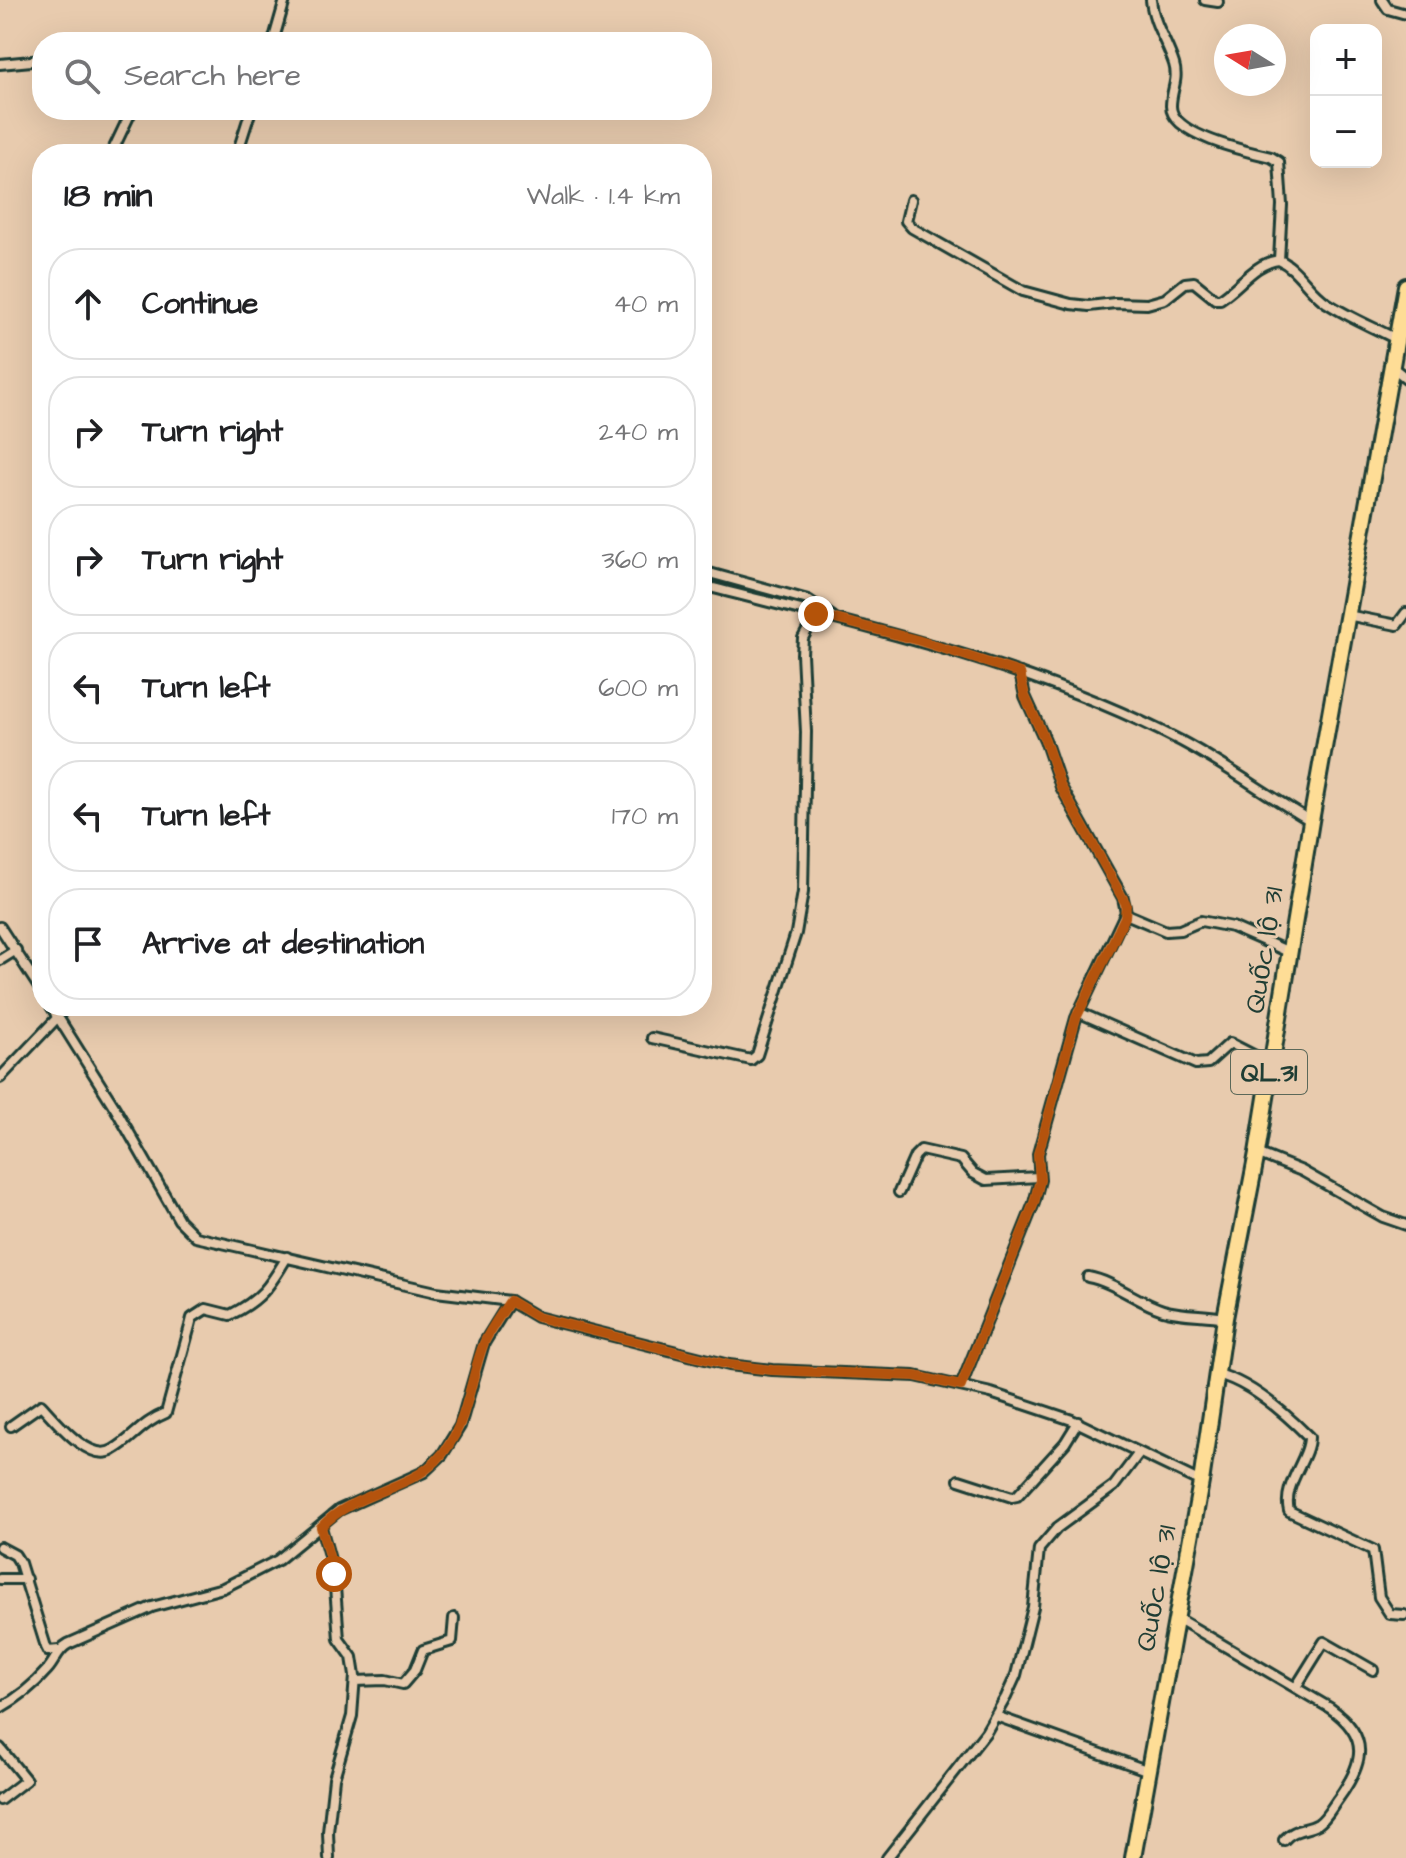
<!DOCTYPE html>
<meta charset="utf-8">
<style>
body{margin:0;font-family:"Architects Daughter",sans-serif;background:#f6f6f6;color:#202124}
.controls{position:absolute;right:24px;top:24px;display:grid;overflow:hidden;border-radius:16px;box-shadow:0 8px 32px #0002}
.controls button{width:72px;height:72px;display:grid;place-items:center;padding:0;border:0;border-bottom:2px solid #e0e0e0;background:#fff;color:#202124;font:40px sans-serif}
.compass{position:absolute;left:1214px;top:24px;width:72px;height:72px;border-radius:50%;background:#fff;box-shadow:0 8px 32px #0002;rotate:281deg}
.stop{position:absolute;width:24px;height:24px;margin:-18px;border:6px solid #b45309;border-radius:50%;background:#fff}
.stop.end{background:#b45309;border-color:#fff;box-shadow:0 2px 8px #0008}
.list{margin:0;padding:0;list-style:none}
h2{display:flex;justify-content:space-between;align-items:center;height:104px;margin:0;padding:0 32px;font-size:34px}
h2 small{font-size:26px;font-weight:400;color:#757577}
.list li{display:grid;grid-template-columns:52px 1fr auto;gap:24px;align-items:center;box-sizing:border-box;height:112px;margin:0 16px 16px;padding:0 16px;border:2px solid #e0e0e0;border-radius:32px}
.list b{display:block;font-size:30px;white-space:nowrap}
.list em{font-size:26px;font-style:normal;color:#757577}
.icon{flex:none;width:44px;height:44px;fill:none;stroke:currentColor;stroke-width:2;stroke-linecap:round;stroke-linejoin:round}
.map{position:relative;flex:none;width:1406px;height:1858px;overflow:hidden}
.search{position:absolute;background:#fff;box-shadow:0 8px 32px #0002;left:32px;top:32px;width:680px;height:88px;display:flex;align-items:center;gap:20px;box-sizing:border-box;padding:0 28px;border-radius:32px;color:#757577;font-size:30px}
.panel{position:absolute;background:#fff;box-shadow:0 8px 32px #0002;left:32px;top:144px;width:680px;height:872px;border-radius:32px}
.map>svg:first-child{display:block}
</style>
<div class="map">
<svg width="1406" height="1858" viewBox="0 0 1406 1858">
<rect width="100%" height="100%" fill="#e8cbae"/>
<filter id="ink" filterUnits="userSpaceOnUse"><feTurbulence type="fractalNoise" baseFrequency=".0125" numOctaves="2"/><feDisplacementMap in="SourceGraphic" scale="16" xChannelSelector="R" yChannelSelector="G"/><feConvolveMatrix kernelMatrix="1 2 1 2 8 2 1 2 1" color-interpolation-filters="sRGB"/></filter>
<g filter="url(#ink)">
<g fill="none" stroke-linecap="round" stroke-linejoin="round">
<defs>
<g id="street">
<path d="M 1151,0 C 1153,23 1167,42 1174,64 C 1179,80 1171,90 1171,106 C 1171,135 1249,152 1271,157 L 1279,162 L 1282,205 L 1279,260"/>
<path d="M 1205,0 L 1218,2"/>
<path d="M 1382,0 L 1388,9 L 1406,14"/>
<path d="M 273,42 L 285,0"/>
<path d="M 0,64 L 42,60"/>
<path d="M 111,154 L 132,110"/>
<path d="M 237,154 L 251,110"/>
<path d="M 911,200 L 906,221 L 912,228 L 1023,291 L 1071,304 L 1089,306 L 1115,303 L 1147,304 L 1165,299 L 1185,283 L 1194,282 L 1215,299 L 1220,299 C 1240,287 1254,263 1279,260 C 1298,268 1309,292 1327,303 C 1348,317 1373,327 1396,339"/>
<path d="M 1392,367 L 1406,378"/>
<path d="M 702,571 L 808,600 L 833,617"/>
<path d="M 702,585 C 865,627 1031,663 1181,741 C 1226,765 1267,795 1311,821"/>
<path d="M 1347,615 L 1397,625 L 1406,613"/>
<path d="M 1126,914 L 1166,931 L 1180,930 L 1201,921 L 1232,927 L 1289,952"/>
<path d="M 0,927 L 42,992"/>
<path d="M 0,960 L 16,950"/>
<path d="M 51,1006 L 115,1108 L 179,1220 L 196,1237 L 436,1292 L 510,1301 L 537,1317 L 729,1365 L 772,1370 L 915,1376 L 991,1393 L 1072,1420 L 1201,1482"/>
<path d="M 1078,1012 L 1196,1064 L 1208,1063 L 1230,1043 L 1271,1064"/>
<path d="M 56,1015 L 65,1006"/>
<path d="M 652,1038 L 751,1060 L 757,1055 L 796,933 L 803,892 L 806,732 L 802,654 L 803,638 L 816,614"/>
<path d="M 0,1078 L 58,1017"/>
<path d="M 1257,1153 L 1302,1171 L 1383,1217 L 1406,1225"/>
<path d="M 899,1192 L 915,1156 L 921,1150 L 961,1159 L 973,1173 L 986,1180 L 1039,1177"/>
<path d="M 1088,1277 C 1115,1282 1137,1302 1163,1310 C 1184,1316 1205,1314 1225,1318"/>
<path d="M 1217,1374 C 1250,1382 1285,1413 1309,1437 C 1309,1460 1282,1484 1289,1511 L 1373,1550 L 1379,1597 L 1390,1614 L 1404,1615"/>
<path d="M 961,1386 L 1034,1203 L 1040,1180 L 1038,1154 L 1076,1018 L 1126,912 L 1123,898 L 1061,787 L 1045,740 L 1025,696 L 1020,673"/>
<path d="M 11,1426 L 41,1405 C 55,1420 90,1464 113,1450 C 134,1438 141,1423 166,1413 L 190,1326 L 192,1318 L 206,1309 L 230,1315 C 261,1300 270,1286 287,1257"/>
<path d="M 959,1480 L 1012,1497 L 1017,1496 L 1065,1443 L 1078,1422"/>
<path d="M 321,1527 L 334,1574 L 339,1639 L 352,1657 L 355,1676 L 352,1716 L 334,1778 L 328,1832 L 329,1858"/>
<path d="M 0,1547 L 15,1555 L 20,1563 L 46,1647 L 48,1651 L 59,1650"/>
<path d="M 0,1579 L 26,1579"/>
<path d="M 1177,1618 L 1330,1708 C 1371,1737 1364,1763 1338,1799 C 1332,1807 1326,1819 1318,1824 C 1306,1831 1294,1828 1284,1840"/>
<path d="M 355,1681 L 385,1680 L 403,1684 L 415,1670 L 423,1650 L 452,1641 L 454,1618"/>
<path d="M 1296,1687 L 1324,1642 L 1373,1670"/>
<path d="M 0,1708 C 18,1698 34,1685 47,1670 C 56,1660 57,1650 68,1644 L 152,1607 L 223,1588 L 278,1560 L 339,1510 L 424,1472 L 442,1455 L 460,1426 L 484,1343 L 510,1301"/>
<path d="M 996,1716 L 1149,1771"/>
<path d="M 0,1748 L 26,1780 L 0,1800"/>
<path d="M 887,1858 L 986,1732 L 1006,1697 L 1016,1675 L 1033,1607 L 1039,1549 L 1057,1528 L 1114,1486 L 1139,1453"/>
</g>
<path id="highway" d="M 1133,1858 L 1201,1482 L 1225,1318 L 1257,1153 L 1311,821 L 1406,286"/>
</defs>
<use href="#street" stroke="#1f3d34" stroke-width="14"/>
<use href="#highway" stroke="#1f3d34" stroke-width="20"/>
<use href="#street" stroke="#e8cbae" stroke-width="8"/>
<use href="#highway" stroke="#fedd96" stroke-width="14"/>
</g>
</g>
<g fill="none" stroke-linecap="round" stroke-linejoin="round" filter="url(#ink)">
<path stroke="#b45309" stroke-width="10" d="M 334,1574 L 321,1527 C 353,1492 406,1491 436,1461 C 469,1428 468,1383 484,1343 C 491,1328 501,1314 510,1301 L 537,1317 L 729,1365 L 772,1370 L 915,1376 L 961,1386 L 1034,1203 L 1040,1180 L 1038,1154 L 1076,1018 L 1125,917 L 1126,904 L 1061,787 L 1045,740 L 1025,696 L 1020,673 L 917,640 L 816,614"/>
</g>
<g text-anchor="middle" stroke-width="6" stroke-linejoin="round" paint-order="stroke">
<rect fill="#e8cbae" stroke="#5b6859" stroke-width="2" x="1231" y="1050" width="76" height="44" rx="6"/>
<g font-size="26" font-weight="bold" fill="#1f3d34">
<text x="1269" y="1081">QL.31</text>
</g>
<g font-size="28" fill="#1f3d34" stroke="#e8cbae">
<text transform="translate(1263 950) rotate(-81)" y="10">Quốc lộ 31</text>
<text transform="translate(1155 1588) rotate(-80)" y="10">Quốc lộ 31</text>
</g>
</g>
</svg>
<div class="controls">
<button>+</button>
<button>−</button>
</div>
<svg class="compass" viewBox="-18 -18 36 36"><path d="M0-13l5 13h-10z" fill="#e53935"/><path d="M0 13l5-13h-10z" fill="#757577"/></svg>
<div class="stop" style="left:334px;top:1574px"></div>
<div class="stop end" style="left:816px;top:614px"></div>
<div class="search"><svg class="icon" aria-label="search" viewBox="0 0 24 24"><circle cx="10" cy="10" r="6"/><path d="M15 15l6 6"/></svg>Search here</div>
<section class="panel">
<h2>18 min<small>Walk · 1.4 km</small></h2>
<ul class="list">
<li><svg class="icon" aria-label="ahead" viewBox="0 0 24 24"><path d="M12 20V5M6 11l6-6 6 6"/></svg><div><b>Continue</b></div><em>40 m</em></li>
<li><svg class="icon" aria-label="right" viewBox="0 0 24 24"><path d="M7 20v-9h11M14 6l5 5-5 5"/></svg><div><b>Turn right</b></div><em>240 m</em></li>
<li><svg class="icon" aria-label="right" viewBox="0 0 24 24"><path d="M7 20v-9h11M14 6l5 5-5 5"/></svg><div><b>Turn right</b></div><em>360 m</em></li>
<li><svg class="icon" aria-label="left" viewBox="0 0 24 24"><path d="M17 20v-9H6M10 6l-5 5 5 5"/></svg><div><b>Turn left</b></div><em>600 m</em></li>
<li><svg class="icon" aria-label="left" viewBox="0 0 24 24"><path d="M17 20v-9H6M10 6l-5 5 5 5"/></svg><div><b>Turn left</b></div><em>170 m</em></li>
<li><svg class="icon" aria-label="arrive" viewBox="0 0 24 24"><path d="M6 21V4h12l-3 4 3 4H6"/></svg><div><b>Arrive at destination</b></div></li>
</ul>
</section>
</div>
